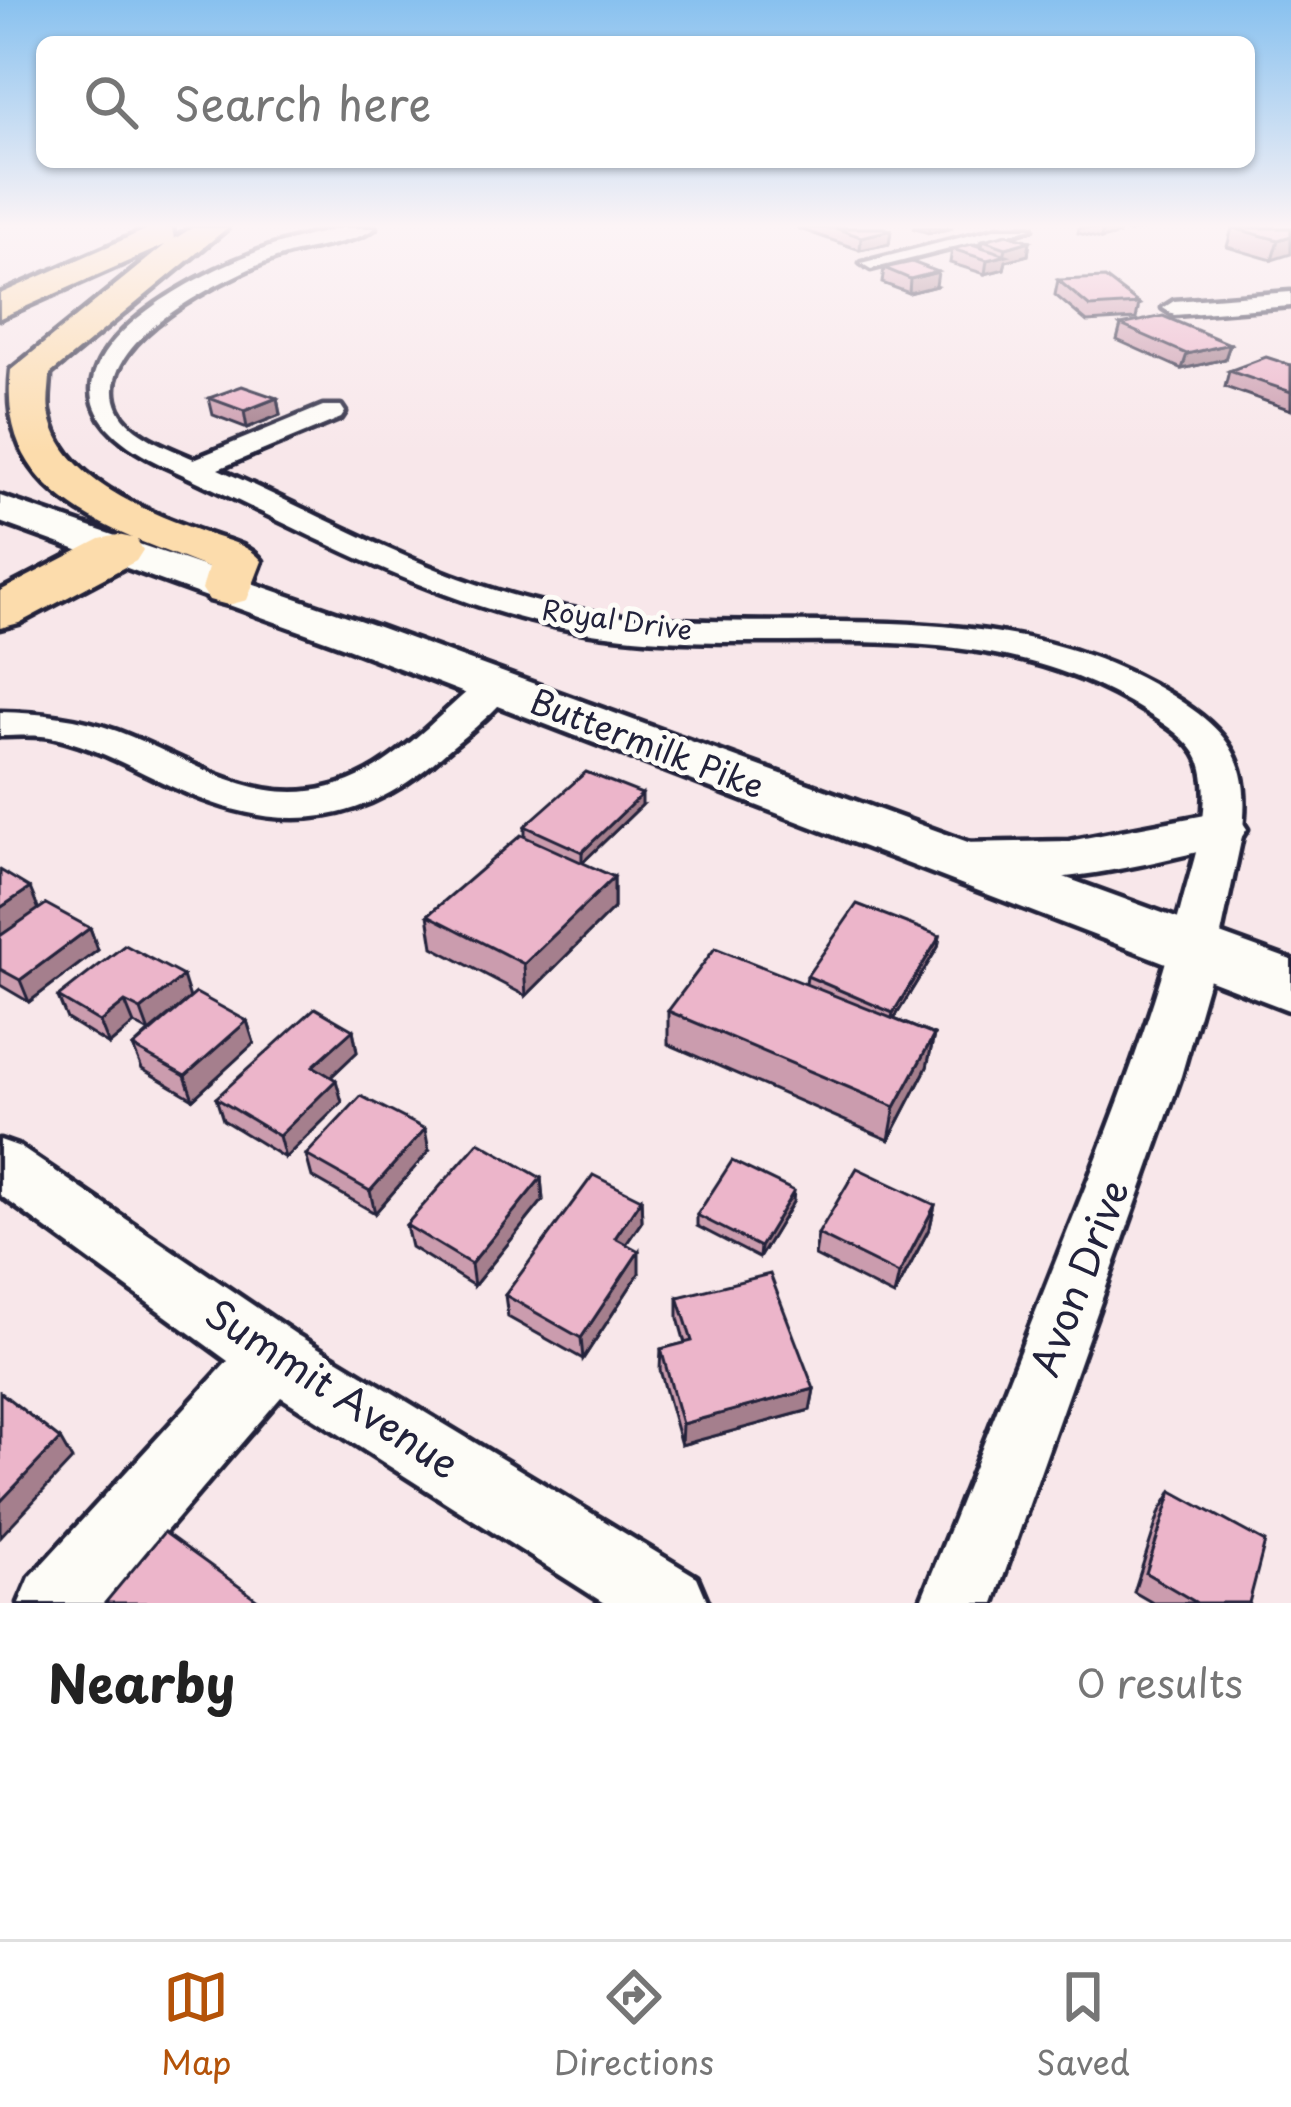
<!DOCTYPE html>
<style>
body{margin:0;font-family:"Playpen Sans",sans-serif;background:#f6f6f6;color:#222}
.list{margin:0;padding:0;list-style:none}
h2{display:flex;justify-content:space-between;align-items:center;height:156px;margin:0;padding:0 48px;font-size:51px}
h2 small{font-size:39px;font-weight:400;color:#767676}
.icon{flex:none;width:66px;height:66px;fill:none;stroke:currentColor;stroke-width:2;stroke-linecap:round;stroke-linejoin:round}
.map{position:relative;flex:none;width:1291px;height:1603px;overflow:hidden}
.search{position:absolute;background:#fff;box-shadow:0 3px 9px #0004;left:36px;right:36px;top:36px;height:132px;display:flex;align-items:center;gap:30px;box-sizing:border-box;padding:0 42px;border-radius:18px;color:#767676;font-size:45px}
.sheet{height:336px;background:#fff}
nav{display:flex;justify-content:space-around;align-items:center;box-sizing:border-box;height:168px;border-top:3px solid #e0e0e0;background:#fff;font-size:33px;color:#767676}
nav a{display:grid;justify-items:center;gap:6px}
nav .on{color:#b45309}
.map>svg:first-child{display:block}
</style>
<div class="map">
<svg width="1291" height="1603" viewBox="0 0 1291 1603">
<rect width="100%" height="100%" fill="#f8e7ea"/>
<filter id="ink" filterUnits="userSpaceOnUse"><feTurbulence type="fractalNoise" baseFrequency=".00833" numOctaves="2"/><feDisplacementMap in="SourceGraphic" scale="24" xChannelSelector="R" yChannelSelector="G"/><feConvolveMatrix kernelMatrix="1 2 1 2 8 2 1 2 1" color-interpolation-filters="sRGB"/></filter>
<g filter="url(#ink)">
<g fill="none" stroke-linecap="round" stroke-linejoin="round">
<defs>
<g id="minor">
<path d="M 342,228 L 375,228 C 351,245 307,247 279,257 C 231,274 88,342 118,409 C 130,435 170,448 194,459 L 323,406 L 341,406 L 345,412 L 341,418 L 218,469 C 328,518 438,582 556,606 C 761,648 984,578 1171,695 C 1232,733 1252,763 1242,836 L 1219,944 L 1181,1076 L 994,1603 L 920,1603 C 968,1485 1014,1366 1061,1248 C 1106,1136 1151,1024 1181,907 C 1192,864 1212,813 1202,769 C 1196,743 1167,726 1147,713 C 964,595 751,671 549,625 C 412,595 287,521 160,464 C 0,387 161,289 254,253 C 282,241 312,235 342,228 Z"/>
<path d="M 998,228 L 1032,228 L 871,269 L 861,263 Z"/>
<path d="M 1291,292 L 1291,306 L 1174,315 L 1163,308 L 1174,301 Z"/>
<path d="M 495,676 L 508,679 L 514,687 C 494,715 459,740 433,763 C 350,832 269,831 175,788 C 136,770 98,748 55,738 C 38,734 18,736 0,736 L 0,712 C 41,713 79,717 117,731 C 204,764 273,823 368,772 C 410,749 445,709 482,679 Z"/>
<path d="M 0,1140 L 20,1147 L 297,1335 L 697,1577 L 708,1603 L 604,1603 L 281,1397 L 104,1603 L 19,1603 L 30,1577 L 228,1361 L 0,1195 Z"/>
</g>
<path id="tertiary" d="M 1221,812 L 1239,817 L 1247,829 L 1239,841 C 1159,863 1019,896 939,874 L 931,861 L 939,848 L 958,843 L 1069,841 Z"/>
<path id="secondary" d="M 0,496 L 376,626 L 1291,960 L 1291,1011 L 342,646 L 0,522 Z"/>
<path id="motorway" d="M 150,228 L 172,228 L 174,239 L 192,228 L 227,228 L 50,374 C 50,385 47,400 49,411 C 60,480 148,512 205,533 C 224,540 249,544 262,561 L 247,600 L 228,605 L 209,600 L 202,589 L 208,568 L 137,540 L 143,550 L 136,561 L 19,623 L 0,628 L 0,591 L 100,539 L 118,535 L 132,538 C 53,503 1,462 11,370 L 165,245 L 0,318 L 0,294 Z"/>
</defs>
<use href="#minor" stroke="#22223b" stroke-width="9"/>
<use href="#tertiary" stroke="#22223b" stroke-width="9"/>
<use href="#secondary" stroke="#22223b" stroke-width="9"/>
<use href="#motorway" stroke="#22223b" stroke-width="9"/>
<use href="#minor" fill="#fdfcf7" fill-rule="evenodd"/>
<use href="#tertiary" fill="#fdfcf7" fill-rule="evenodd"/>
<use href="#secondary" fill="#fdfcf7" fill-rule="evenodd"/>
<use href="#motorway" fill="#fcdcac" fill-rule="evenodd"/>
</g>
<g fill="#cb9cae" stroke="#22223b" stroke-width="3">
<path d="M 797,228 L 883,228 L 891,230 L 889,244 L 860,250 Z"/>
<path d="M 912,228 L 953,228 L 929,233 Z"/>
<path d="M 1079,228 L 1148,228 L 1130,232 L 1120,230 L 1119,234 L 1101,239 L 1078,233 Z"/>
<path d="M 1232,228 L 1291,228 L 1272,260 L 1227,247 Z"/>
<path d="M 983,240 L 1030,241 L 1028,255 L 1006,261 L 1004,269 L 985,274 L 950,263 L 952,249 L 982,247 Z"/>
<path d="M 884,268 L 936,286 L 909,293 L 882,283 Z"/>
<path d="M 1058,280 L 1139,304 L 1136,319 L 1087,322 L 1055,295 Z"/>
<path d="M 1121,325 L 1230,344 L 1225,359 L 1182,369 L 1117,340 Z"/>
<path d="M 1291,365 L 1291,410 L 1225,387 L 1229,371 Z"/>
<path d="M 209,398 L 277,398 L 280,415 L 247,428 L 213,415 Z"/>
<path d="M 642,805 L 582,863 L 614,877 L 614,908 L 526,996 L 433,947 L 428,915 L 525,837 L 525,826 Z"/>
<path d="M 39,909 L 90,928 L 98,950 L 29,1002 L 0,985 L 0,936 Z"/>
<path d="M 940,936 L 938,947 L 894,1019 L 934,1035 L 927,1067 L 889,1140 L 668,1044 L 668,1011 L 806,984 L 807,976 Z"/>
<path d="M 58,997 L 190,998 L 247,1021 L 254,1043 L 193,1099 L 142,1069 L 133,1047 L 149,1032 L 134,1024 L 109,1045 L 67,1019 Z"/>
<path d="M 353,1030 L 357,1052 L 331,1077 L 342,1102 L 285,1158 L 223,1120 L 216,1098 Z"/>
<path d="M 429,1151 L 375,1213 L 312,1177 L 306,1155 Z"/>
<path d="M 541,1178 L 543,1200 L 474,1286 L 411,1247 L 406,1225 Z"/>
<path d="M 641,1199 L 642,1221 L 626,1244 L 639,1273 L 583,1359 L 508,1317 L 505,1295 Z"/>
<path d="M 793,1202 L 759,1258 L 697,1226 L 697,1215 Z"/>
<path d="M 935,1205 L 930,1227 L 894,1296 L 815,1256 L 818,1234 Z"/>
<path d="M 678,1297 L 814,1389 L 810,1410 L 681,1445 L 660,1370 L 661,1349 L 685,1343 L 678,1318 Z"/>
<path d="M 1172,1491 L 1249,1603 L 1153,1603 L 1134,1592 L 1160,1511 Z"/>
</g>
<g fill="#a57f8d" stroke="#22223b" stroke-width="3">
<path d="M 929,228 L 953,228 L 929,233 Z"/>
<path d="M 1103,228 L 1121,228 L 1119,234 L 1101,239 Z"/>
<path d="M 891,230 L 889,244 L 860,250 L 861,237 Z"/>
<path d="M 1291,236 L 1291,254 L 1272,260 L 1278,240 Z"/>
<path d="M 1030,241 L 1028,255 L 1006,261 L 1004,269 L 985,274 L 987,260 L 1004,256 L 1006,248 Z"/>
<path d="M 938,272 L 936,286 L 909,293 L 910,279 Z"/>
<path d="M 1230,344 L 1225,359 L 1182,369 L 1187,354 Z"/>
<path d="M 277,398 L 280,415 L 247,428 L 244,411 Z"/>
<path d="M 642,794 L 642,805 L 582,863 L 582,852 Z"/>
<path d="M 614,877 L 614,908 L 526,996 L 524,964 Z"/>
<path d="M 30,888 L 39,910 L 0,936 L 0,908 Z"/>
<path d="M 90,928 L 98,950 L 29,1002 L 20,980 Z"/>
<path d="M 940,936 L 938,947 L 891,1024 L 893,1013 Z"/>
<path d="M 183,976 L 190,998 L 149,1032 L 141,1010 Z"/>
<path d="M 125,1002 L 134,1024 L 109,1045 L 100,1022 Z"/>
<path d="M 247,1021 L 254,1043 L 193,1099 L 185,1076 Z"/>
<path d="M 353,1030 L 357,1052 L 319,1088 L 313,1066 Z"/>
<path d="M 934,1035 L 927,1067 L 889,1140 L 895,1107 Z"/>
<path d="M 336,1080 L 342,1102 L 285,1158 L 279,1136 Z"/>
<path d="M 425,1129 L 429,1151 L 375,1213 L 370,1191 Z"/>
<path d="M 541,1178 L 543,1200 L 474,1286 L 471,1264 Z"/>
<path d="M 794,1191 L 793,1202 L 759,1258 L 760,1247 Z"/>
<path d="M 641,1199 L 642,1221 L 615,1260 L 615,1238 Z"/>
<path d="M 935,1205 L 930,1227 L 894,1296 L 899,1274 Z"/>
<path d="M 639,1251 L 639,1273 L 583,1359 L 581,1338 Z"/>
<path d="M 814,1389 L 810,1410 L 681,1445 L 682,1424 Z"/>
<path d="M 60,1439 L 72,1460 L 0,1537 L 0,1502 Z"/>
</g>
<g fill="#ecb5ca" stroke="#22223b" stroke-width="3">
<path d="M 835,228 L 883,228 L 891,230 L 861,237 Z"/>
<path d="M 1233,228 L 1291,228 L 1291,236 L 1278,240 Z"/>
<path d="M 1007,234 L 1030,241 L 1006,248 L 983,240 Z"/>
<path d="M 972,244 L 1007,255 L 987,260 L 952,249 Z"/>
<path d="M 912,262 L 938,272 L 910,279 L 884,268 Z"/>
<path d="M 1105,278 L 1139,304 L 1090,307 L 1058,280 Z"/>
<path d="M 1163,316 L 1230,344 L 1187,354 L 1121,325 Z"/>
<path d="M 1266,357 L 1291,365 L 1291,392 L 1229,371 Z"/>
<path d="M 242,386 L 277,398 L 244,411 L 209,398 Z"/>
<path d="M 586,772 L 642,794 L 582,852 L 525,826 Z"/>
<path d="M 521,835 L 614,877 L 524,964 L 428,915 Z"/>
<path d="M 0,870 L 30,888 L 0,908 Z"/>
<path d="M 46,904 L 90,928 L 20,980 L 0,969 L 0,936 Z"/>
<path d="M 857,904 L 940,936 L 893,1013 L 807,976 Z"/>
<path d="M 125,945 L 183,976 L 141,1010 L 125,1002 L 100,1022 L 58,997 Z"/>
<path d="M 715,948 L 934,1035 L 895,1107 L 668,1011 Z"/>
<path d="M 196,993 L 247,1021 L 185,1076 L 133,1047 Z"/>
<path d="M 315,1008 L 353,1030 L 313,1066 L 336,1080 L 279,1136 L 216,1098 Z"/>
<path d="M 361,1096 L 425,1129 L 370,1191 L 306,1155 Z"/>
<path d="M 479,1142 L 541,1178 L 471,1264 L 406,1225 Z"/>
<path d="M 732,1161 L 794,1191 L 760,1247 L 697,1215 Z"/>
<path d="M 857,1168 L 935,1205 L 899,1274 L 818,1234 Z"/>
<path d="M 593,1175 L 641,1199 L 615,1238 L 639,1251 L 581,1338 L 505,1295 Z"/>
<path d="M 770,1274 L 814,1389 L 682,1424 L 661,1349 L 692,1341 L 678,1297 Z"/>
<path d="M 0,1392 L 60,1439 L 0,1502 Z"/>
<path d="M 1172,1491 L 1265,1542 L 1249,1603 L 1197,1603 L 1146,1573 Z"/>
<path d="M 164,1532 L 262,1603 L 105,1603 Z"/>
</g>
</g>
<linearGradient id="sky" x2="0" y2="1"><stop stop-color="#88c1ef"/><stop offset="0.5" stop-color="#fcf4f6"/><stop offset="1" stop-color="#fcf4f6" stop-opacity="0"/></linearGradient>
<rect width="1291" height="452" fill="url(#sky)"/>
<g text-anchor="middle" stroke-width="10" stroke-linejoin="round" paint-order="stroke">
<g font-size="27" fill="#22223b" stroke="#fdfcf7">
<text transform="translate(617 621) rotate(8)" y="9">Royal Drive</text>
</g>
<g font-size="33" fill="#22223b" stroke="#fdfcf7">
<text transform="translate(647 744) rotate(21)" y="12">Buttermilk Pike</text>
</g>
<g font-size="39" fill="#22223b" stroke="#fdfcf7">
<text transform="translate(1080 1278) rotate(-69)" y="14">Avon Drive</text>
<text transform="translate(332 1389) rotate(33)" y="14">Summit Avenue</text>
</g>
</g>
</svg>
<div class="search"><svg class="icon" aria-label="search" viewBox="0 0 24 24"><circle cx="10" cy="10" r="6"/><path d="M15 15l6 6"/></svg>Search here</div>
</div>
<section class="sheet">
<h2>Nearby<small>0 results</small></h2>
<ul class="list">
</ul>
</section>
<nav>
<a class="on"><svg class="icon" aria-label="map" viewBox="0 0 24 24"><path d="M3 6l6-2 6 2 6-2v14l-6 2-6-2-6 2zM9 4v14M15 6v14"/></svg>Map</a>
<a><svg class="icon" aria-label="directions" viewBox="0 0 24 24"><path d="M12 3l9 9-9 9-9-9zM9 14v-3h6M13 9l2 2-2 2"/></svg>Directions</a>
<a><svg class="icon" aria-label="saved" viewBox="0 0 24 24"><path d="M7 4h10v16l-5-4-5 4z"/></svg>Saved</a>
</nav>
